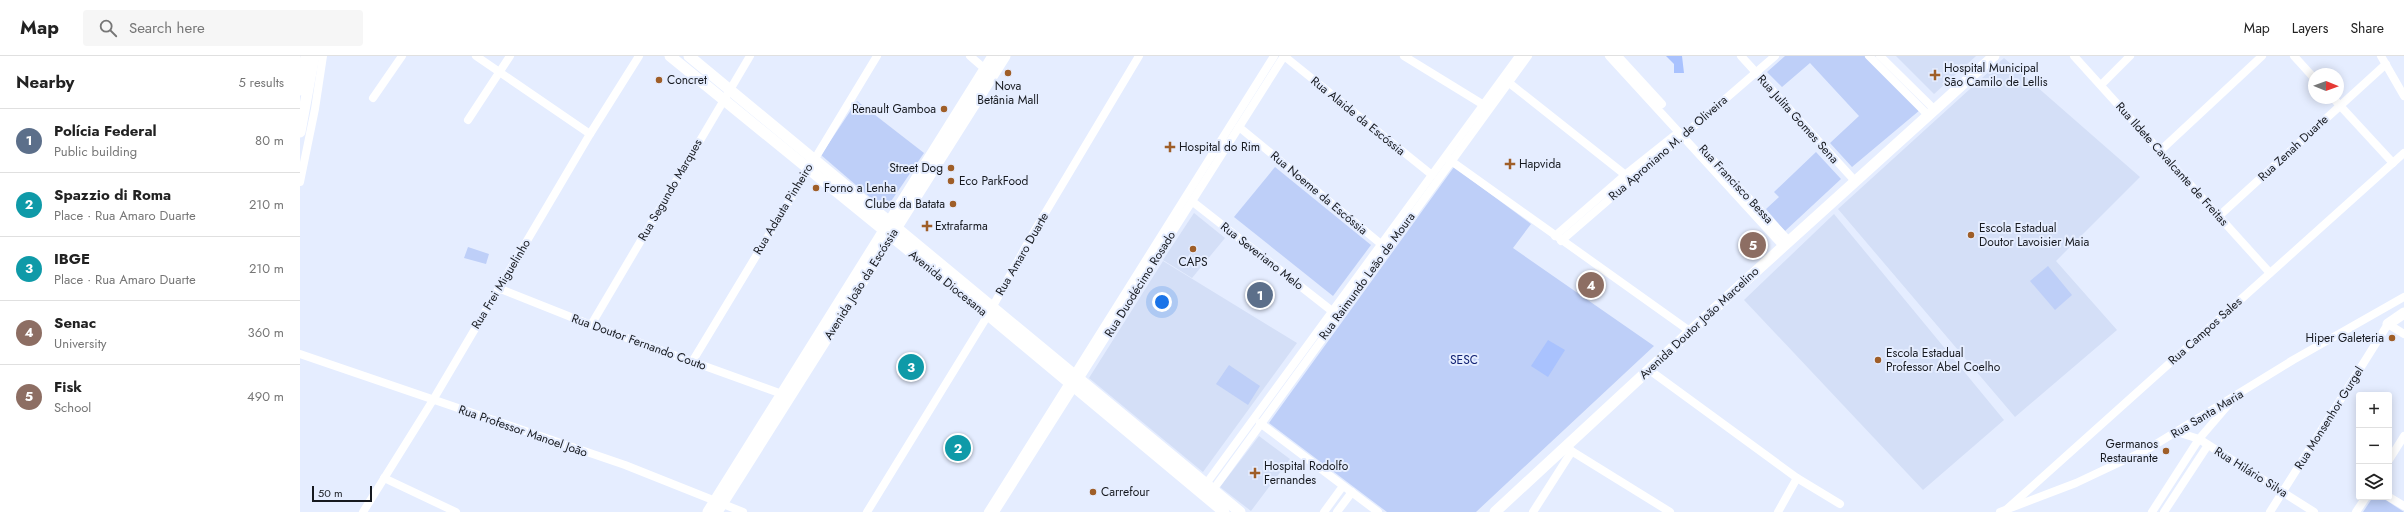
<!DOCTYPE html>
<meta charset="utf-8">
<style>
body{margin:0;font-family:Jost,sans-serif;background:#f6f6f6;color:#222}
.controls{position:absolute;right:12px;bottom:12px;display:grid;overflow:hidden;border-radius:4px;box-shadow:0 2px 10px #0003}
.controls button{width:36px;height:36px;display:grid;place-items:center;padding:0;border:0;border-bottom:1px solid #e0e0e0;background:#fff;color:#222;font:20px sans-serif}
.compass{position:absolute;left:2008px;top:12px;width:36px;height:36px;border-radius:50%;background:#fff;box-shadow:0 2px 10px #0003;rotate:91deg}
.scale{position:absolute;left:12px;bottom:10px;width:60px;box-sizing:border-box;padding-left:4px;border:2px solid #16191f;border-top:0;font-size:11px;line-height:14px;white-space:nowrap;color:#16191f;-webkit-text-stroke:3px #e5edff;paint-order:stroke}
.you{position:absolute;left:862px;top:246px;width:14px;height:14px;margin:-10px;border:3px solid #fff;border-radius:50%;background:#1a73e8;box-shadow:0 0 0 6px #1a73e833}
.badge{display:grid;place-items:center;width:26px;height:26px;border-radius:50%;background:#db2777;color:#fff;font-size:13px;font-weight:700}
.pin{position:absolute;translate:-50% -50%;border:2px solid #fff;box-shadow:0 1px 4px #0006}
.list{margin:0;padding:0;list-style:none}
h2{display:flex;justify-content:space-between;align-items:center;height:52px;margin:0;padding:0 16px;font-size:17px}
h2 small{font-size:13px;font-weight:400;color:#767676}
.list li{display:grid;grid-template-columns:26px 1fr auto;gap:12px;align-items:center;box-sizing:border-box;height:64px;padding:0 16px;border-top:1px solid #e0e0e0}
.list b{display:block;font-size:15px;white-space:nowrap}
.list p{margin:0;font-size:13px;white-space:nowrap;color:#767676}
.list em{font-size:13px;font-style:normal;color:#767676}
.icon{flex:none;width:22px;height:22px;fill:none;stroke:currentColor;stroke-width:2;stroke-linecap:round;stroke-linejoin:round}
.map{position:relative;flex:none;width:2104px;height:456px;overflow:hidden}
header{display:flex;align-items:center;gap:24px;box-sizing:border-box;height:56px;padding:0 20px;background:#fff;border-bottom:1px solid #e0e0e0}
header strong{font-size:19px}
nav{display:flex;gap:22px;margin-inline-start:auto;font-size:14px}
.search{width:280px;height:36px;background:#f6f6f6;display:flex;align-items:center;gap:10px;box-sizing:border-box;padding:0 14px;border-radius:4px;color:#767676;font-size:15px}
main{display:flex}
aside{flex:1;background:#fff}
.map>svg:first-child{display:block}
</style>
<header>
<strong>Map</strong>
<div class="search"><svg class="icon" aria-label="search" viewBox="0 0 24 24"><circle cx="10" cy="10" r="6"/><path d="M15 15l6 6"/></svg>Search here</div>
<nav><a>Map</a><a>Layers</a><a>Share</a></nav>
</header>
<main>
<aside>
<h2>Nearby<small>5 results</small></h2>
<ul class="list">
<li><span class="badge" style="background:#5c6f8a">1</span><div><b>Polícia Federal</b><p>Public building</p></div><em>80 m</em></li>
<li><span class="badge" style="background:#0f9aa8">2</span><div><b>Spazzio di Roma</b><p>Place · Rua Amaro Duarte</p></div><em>210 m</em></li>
<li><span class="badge" style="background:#0f9aa8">3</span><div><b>IBGE</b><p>Place · Rua Amaro Duarte</p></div><em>210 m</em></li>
<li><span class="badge" style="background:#8d6e63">4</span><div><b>Senac</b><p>University</p></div><em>360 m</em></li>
<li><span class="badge" style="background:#8d6e63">5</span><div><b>Fisk</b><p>School</p></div><em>490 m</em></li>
</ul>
</aside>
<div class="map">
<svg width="2104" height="456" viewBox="0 0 2104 456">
<rect width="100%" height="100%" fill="#e5edff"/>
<g fill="#d4dff7">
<path d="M 1596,0 L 1676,0 L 1634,38 Z"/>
<path d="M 1704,2 L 1840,121 L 1756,205 L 1817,274 L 1715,361 L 1538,153 Z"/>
<path d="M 894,157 L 925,182 L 892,222 L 863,204 Z"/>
<path d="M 1534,158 L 1704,364 L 1623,434 L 1444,244 Z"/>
<path d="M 863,205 L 997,287 L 903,416 L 789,322 Z"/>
<path d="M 959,380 L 990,403 L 951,455 L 920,431 Z"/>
</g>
<g fill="#becff8">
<path d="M 1485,0 L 1567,0 L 1620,54 L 1552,111 L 1530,87 L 1559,60 L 1510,7 L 1482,31 L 1467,16 Z"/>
<path d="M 557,45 L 624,97 L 585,154 L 521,99 Z"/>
<path d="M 1516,96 L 1541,123 L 1485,175 L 1466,153 L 1479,141 L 1474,136 Z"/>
<path d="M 975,111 L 1071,189 L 1033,240 L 934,161 Z"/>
<path d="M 1154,111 L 1231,168 L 1213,192 L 1354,290 L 1176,456 L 1087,456 L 969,367 Z"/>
<path d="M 168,191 L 189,198 L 186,208 L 164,202 Z"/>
<path d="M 1748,210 L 1772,239 L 1755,254 L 1730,225 Z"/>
<path d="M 929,309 L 960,330 L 948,349 L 916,328 Z"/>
<path d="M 2073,441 L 2081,441 L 2104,456 L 2063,456 Z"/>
</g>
<g fill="#a9c2fe">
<path d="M 1366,0 L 1382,0 L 1384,17 L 1374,17 L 1374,8 Z"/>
<path d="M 1248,284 L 1265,294 L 1248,321 L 1231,310 Z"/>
</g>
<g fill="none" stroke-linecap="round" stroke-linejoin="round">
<g stroke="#fff" stroke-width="8">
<path d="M 176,0 L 290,78"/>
<path d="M 670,0 L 685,13"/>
<path d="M 984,0 L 1132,119"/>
<path d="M 1104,0 L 1187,51"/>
<path d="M 1309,0 L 1483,190"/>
<path d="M 1318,0 L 1362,48"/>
<path d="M 1441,0 L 1555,125"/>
<path d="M 1569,0 L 1628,59"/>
<path d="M 1580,0 L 1634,53"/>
<path d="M 1774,0 L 1970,217"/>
<path d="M 1994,0 L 2014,22"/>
<path d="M 2081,0 L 2104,40"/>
<path d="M 1208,26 L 1328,121"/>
<path d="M 1801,29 L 1830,0"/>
<path d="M 73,42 L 102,0"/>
<path d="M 2033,42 L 2093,107"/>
<path d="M 168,64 L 210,0"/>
<path d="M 939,71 L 1081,188"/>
<path d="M 1861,94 L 1962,0"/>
<path d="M 1147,102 L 1391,276"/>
<path d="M 1411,102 L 1489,185"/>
<path d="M 0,126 L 15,53 L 23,0"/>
<path d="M 893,146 L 1032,255"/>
<path d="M 1919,160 L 2086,8"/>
<path d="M 1255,180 L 1325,119 L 1374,80"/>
<path d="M 1261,185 L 1475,0"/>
<path d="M 198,232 L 291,269 L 482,338"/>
<path d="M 291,269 L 450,0"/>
<path d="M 0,298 L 325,409 L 443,456"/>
<path d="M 392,306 L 577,0"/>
<path d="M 1348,313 L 1497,422 L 1540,448"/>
<path d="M 960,367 L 1078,456"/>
<path d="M 1877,376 L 1899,383 L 2014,456"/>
<path d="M 1265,391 L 1370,456"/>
<path d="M 2089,404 L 2104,380"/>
<path d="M 84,422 L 156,456"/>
<path d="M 903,432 L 1219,0"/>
<path d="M 910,438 L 1228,0"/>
<path d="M 2089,441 L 2104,450"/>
<path d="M 1707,453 L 2104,97"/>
<path d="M 63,456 L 133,344 L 290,78 L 339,0"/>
<path d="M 567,456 L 688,259 L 735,174 L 839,0"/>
<path d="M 688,456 L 974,0"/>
<path d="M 695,456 L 984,0"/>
<path d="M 1024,456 L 1043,430"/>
<path d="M 1037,456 L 1052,436"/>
<path d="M 1233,456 L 1272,395"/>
<path d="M 1478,456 L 1497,422"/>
<path d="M 1700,456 L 1776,427 L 1848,393 L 1993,304 L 2104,241"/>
<path d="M 1852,456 L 1899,383 L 1929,348"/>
<path d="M 1864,456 L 1908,389"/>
<path d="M 1970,456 L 2088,268 L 2104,278"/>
<path d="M 2056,456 L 2066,441"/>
</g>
<g stroke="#fff" stroke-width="11">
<path d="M 370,0 L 688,259 L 924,456"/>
<path d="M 389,0 L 940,456"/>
<path d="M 0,34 L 6,0"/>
<path d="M 0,76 L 14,0"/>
<path d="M 2088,268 L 2104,257"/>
<path d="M 408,456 L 693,0"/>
<path d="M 417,456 L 705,0"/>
<path d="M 1195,456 L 1423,245 L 1694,0"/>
</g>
</g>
<g fill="#9f5e28" stroke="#e5edff" stroke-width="1.5">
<circle cx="708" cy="17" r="4"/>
<path d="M1633 13h4v4h4v4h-4v4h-4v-4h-4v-4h4z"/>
<circle cx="359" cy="24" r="4"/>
<circle cx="644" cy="53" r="4"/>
<path d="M868 85h4v4h4v4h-4v4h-4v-4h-4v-4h4z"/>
<path d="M1208 102h4v4h4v4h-4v4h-4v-4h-4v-4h4z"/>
<circle cx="651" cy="112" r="4"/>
<circle cx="651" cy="125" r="4"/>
<circle cx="516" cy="132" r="4"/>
<circle cx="653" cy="148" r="4"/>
<path d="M625 164h4v4h4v4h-4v4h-4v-4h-4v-4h4z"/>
<circle cx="1671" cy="179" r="4"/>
<circle cx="893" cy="193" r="4"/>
<circle cx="2092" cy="282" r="4"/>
<circle cx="1578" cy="304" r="4"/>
<circle cx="1866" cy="395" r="4"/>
<path d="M953 411h4v4h4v4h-4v4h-4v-4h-4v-4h4z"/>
<circle cx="793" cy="436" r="4"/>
</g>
<g text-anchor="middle" stroke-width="4" stroke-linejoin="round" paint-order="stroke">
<g font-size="12" fill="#16191f" stroke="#e5edff" text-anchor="start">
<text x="1644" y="16">Hospital Municipal<tspan x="1644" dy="14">São Camilo de Lellis</tspan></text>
<text x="367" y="28">Concret</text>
<text x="708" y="34" text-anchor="middle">Nova<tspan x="708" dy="14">Betânia Mall</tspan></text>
<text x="636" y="57" text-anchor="end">Renault Gamboa</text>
<text x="879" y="95">Hospital do Rim</text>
<text x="1219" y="112">Hapvida</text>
<text x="643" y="116" text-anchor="end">Street Dog</text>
<text x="659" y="129">Eco ParkFood</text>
<text x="524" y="136">Forno a Lenha</text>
<text x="645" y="152" text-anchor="end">Clube da Batata</text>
<text x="635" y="174">Extrafarma</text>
<text x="1679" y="176">Escola Estadual<tspan x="1679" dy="14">Doutor Lavoisier Maia</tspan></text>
<text x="893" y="210" text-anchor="middle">CAPS</text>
<text x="2084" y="286" text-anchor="end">Hiper Galeteria</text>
<text x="1586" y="301">Escola Estadual<tspan x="1586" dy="14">Professor Abel Coelho</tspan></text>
<text x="1858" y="392" text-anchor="end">Germanos<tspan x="1858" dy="14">Restaurante</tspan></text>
<text x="964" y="414">Hospital Rodolfo<tspan x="964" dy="14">Fernandes</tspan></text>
<text x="801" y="440">Carrefour</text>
</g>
<g font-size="12" fill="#16191f" stroke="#e5edff">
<text transform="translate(1058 60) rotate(39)" y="4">Rua Alaide da Escóssia</text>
<text transform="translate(1498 63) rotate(48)" y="4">Rua Julita Gomes Sena</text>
<text transform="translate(1368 92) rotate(-41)" y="4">Rua Aproniano M. de Oliveira</text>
<text transform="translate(1993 92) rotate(-43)" y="4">Rua Zenah Duarte</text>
<text transform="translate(1872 108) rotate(48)" y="4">Rua Ildete Cavalcante de Freitas</text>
<text transform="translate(1436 128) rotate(47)" y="4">Rua Francisco Bessa</text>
<text transform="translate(370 134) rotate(-60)" y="4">Rua Segundo Marques</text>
<text transform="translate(1019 137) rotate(40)" y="4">Rua Noeme da Escóssia</text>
<text transform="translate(483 153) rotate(-59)" y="4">Rua Adauta Pinheiro</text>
<text transform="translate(722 198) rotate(-60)" y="4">Rua Amaro Duarte</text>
<text transform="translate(962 200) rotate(38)" y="4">Rua Severiano Melo</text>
<text transform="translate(1067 220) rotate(-54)" y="4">Rua Raimundo Leão de Moura</text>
<text transform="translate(648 227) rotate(39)" y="4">Avenida Diocesana</text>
<text transform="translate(201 228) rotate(-59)" y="4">Rua Frei Miguelinho</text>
<text transform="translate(561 228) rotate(-58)" y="4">Avenida João da Escóssia</text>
<text transform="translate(840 228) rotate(-58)" y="4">Rua Duodécimo Rosado</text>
<text transform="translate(1399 267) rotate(-43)" y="4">Avenida Doutor João Marcelino</text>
<text transform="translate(1905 275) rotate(-42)" y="4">Rua Campos Sales</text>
<text transform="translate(339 286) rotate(20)" y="4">Rua Doutor Fernando Couto</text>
<text transform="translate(1907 358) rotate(-31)" y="4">Rua Santa Maria</text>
<text transform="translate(2029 362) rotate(-58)" y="4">Rua Monsenhor Gurgel</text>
<text transform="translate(223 375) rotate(19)" y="4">Rua Professor Manoel João</text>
<text transform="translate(1951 416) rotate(32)" y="4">Rua Hilário Silva</text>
</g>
<g font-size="12" fill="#102173" stroke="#e5edff">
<text x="1164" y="308">SESC</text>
</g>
</g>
</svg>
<div class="controls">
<button>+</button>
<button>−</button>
<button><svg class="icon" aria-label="layers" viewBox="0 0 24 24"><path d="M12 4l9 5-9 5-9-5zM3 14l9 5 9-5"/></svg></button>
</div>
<svg class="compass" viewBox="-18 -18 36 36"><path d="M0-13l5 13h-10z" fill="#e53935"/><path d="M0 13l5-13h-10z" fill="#767676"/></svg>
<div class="scale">50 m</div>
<div class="you"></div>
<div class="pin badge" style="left:960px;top:239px;background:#5c6f8a">1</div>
<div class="pin badge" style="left:658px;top:392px;background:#0f9aa8">2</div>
<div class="pin badge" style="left:611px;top:311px;background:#0f9aa8">3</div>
<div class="pin badge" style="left:1291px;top:229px;background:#8d6e63">4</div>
<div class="pin badge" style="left:1453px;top:189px;background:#8d6e63">5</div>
</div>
</main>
